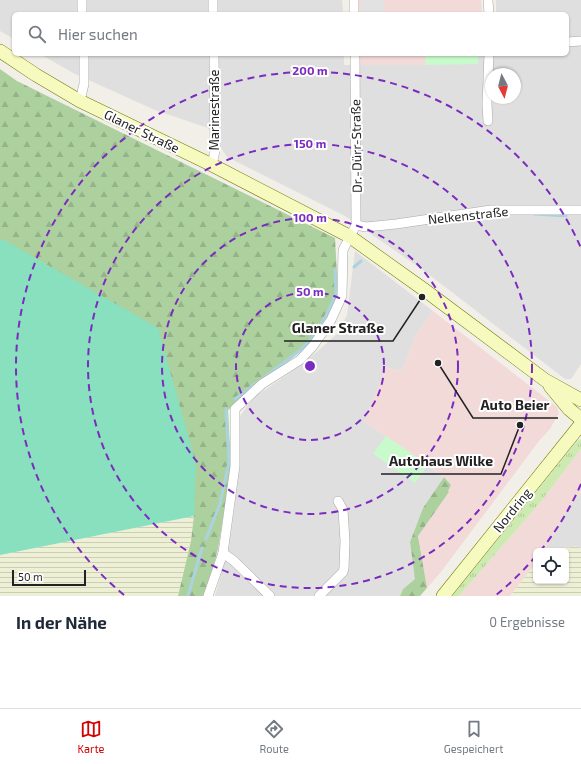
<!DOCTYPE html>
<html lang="de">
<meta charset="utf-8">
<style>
body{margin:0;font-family:"Exo 2",sans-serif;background:#f2f2f3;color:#1f2937}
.controls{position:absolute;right:12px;bottom:12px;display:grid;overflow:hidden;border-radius:6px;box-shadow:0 1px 3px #0004}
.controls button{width:36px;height:36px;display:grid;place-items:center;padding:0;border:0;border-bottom:1px solid #e0e1e3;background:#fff;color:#1f2937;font:20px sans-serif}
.compass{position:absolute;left:485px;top:68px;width:36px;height:36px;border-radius:50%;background:#fff;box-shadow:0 1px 3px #0004;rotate:173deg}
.scale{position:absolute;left:12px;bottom:10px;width:74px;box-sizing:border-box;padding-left:4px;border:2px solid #222;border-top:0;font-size:11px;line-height:14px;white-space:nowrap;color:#222;-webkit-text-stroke:3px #fff;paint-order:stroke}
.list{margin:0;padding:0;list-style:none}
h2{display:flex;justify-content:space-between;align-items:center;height:52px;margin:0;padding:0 16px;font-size:17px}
h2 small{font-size:13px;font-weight:400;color:#747a83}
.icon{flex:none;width:22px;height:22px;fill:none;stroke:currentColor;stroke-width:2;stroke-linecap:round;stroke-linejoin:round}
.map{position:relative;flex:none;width:581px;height:596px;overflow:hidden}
.search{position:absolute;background:#fff;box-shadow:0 1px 3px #0004;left:12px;right:12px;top:12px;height:44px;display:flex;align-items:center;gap:10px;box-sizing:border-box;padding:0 14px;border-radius:6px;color:#747a83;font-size:15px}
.sheet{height:112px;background:#fff}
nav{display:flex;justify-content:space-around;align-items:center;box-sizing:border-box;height:56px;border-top:1px solid #e0e1e3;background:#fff;font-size:11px;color:#747a83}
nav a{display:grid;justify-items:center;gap:2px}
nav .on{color:#d40000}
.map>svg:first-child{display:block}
</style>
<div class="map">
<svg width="581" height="596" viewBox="0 0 581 596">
<defs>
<pattern id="farmland-rules" width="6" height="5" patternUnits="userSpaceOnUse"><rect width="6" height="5" fill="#eef0d5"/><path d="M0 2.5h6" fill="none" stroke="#ccceb7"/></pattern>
<pattern id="grass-tufts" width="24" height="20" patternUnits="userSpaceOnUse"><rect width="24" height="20" fill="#cdebb0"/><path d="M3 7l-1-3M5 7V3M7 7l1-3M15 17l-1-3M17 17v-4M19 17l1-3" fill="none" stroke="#b0c997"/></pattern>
<pattern id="forest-firs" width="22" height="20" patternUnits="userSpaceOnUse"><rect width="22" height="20" fill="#add19e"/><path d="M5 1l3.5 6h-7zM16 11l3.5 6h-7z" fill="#95b388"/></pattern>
</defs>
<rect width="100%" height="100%" fill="#f2efe9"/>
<g fill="#e0dfdf" fill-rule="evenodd">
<path d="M 0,0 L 342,0 L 343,14 L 14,14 L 14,39 L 0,31 Z"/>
<path d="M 496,0 L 581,0 L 581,364 L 571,379 L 565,379 L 423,270 L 345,216 L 227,157 L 208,128 L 155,110 L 75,74 L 40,54 L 344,54 L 344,65 L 358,65 L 425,64 L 426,54 L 567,54 L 567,14 L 496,14 ZM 491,74 L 515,74 L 515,98 L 491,98 Z"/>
<path d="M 355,251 L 433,311 L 416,335 L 402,371 L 384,367 L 381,381 L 364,421 L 444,477 L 423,508 L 410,542 L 415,579 L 403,589 L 400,596 L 215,596 L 229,547 L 240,467 L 238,419 L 253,398 L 291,372 L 319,350 L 337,334 L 347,315 Z"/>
<path d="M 581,492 L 581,548 L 576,546 L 553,551 L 544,551 L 563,516 Z"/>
</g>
<g fill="#f2dad9">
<path d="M 358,0 L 481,0 L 482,14 L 358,14 Z"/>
<path d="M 358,54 L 426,54 L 425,65 L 358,65 Z"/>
<path d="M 433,311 L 557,407 L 559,413 L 550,429 L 539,441 L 441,572 L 427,588 L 418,535 L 449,492 L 448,491 L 451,485 L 444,477 L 428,465 L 364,421 L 381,381 L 384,367 L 402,371 L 416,335 Z"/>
<path d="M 581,449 L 581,492 L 563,516 L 544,551 L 536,551 L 536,563 L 510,596 L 459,596 L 539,504 Z"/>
</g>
<g fill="url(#farmland-rules)">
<path d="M 194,516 L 191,541 L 178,596 L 0,596 L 0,555 Z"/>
<path d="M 576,546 L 581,548 L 581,596 L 510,596 L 536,563 L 536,581 L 566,581 L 566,551 L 553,551 Z"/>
</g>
<path fill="url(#grass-tufts)" d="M 581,439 L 581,449 L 539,504 L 459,596 L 452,596 L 577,441 Z"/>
<g fill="url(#forest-firs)">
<path d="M 0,69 L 17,81 L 335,238 L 338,294 L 328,318 L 312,342 L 228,410 L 231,468 L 218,549 L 206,596 L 178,596 L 191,541 L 194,515 L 4,240 L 0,240 Z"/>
<path d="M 444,477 L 451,485 L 448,491 L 449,492 L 418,536 L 427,588 L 420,596 L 400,596 L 403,589 L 415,579 L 410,542 L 423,508 Z"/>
</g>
<g fill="#c8facc">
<path d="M 426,54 L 478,54 L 478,64 L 425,65 Z"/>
<path d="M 386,436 L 428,465 L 415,483 L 373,454 Z"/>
</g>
<path fill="#88e0be" d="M 0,240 L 4,240 L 158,328 L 196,464 L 194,516 L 0,555 Z"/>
<path fill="#e2e2e2" d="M 361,0 L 384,0 L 385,14 L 361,14 Z"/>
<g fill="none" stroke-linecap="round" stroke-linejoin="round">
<g stroke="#aad3df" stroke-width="3">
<path d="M 534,214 L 566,216"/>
<path d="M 489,215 L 495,214"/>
<path d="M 354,267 L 361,261"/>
<path d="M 235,399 L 299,351 L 313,337 L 326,316 L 336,293 L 335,270"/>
<path d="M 206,539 L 220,504 L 229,462 L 226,409"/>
<path d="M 188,596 L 202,548"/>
</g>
<defs>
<g id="street">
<path d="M 82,0 L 82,14"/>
<path d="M 213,0 L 213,14"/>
<path d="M 354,0 L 354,14"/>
<path d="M 488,0 L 489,14"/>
<path d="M 567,42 L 581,41"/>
<path d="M 80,101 L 84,84 L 84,54"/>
<path d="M 488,121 L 487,104 L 489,54"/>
<path d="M 212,165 L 215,151 L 214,54"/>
<path d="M 356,225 L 366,227 L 396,224 L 491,210 L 581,210"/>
<path d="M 223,553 L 234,561 L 270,596"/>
<path d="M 208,596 L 223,553 L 235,466 L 235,409 L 262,384 L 300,360 L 313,346 L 331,320 L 342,296 L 343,250 L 356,225 L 355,54"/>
<path d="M 319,596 L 343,572 L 344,568 L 345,541 L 343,510 L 338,501"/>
</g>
<g id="secondary">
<path d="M 0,51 L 36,75 L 80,101 L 212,165 L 349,236 L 426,291 L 545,380 L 581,400"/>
<path d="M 550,386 L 569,409 L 581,419"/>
<path d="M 443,596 L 581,424"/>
</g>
</defs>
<use href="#street" stroke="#a9a9a9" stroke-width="10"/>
<use href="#secondary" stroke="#707d05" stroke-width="14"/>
<use href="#street" stroke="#fff" stroke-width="9"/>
<use href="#secondary" stroke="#f7fabf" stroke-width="13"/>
</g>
<g fill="none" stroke="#7b2cbf" stroke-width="2" stroke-dasharray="7 5">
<circle cx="310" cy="366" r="74"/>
<circle cx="310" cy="366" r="148"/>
<circle cx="310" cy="366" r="222"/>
<path d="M581 484A295 295 0 0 1 541 550M536 556A295 295 0 0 1 496 595M124 595A295 295 0 1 1 581 248"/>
</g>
<g text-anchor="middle" stroke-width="4" stroke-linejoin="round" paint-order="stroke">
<g font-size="13" fill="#222" stroke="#fff">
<text transform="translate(214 110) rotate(-90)" y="5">Marinestraße</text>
<text transform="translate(142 131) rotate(26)" y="5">Glaner Straße</text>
<text transform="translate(356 146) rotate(-91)" y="5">Dr.-Dürr-Straße</text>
<text transform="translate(468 215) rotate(-6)" y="5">Nelkenstraße</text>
<text transform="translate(512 510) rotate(-51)" y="5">Nordring</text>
</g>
</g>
<circle cx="310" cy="366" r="6" fill="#7b2cbf" stroke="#fff" stroke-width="2"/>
<g font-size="12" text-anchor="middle" font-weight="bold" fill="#7b2cbf" stroke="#fff" stroke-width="4" stroke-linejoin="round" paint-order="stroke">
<text x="310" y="75">200 m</text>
<text x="310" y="148">150 m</text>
<text x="310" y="222">100 m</text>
<text x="310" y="296">50 m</text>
</g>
<path fill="none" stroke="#222" stroke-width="1.5" d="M422 297L393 341H284M438 363L473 418H558M520 425L501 474H381"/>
<g fill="#222" stroke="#fff" stroke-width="1.5">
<circle cx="422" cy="297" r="4"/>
<circle cx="438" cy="363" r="4"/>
<circle cx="520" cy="425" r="4"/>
</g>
<g font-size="14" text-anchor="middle" font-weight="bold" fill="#222" stroke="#fff" stroke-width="4" stroke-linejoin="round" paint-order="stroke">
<text x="338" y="333">Glaner Straße</text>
<text x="515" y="410">Auto Beier</text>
<text x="441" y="466">Autohaus Wilke</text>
</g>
</svg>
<div class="controls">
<button><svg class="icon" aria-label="locate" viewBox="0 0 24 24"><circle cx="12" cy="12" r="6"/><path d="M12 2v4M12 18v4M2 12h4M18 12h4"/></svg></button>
</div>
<svg class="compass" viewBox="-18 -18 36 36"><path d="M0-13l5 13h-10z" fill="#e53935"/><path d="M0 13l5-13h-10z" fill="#747a83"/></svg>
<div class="scale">50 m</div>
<div class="search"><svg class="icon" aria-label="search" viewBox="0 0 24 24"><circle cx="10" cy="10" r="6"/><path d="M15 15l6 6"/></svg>Hier suchen</div>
</div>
<section class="sheet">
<h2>In der Nähe<small>0 Ergebnisse</small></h2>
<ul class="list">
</ul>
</section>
<nav>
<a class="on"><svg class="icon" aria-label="map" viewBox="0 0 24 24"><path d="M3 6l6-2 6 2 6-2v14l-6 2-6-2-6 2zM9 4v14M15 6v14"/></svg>Karte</a>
<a><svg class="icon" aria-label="directions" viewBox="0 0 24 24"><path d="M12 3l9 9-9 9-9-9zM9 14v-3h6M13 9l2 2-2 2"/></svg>Route</a>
<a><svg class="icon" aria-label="saved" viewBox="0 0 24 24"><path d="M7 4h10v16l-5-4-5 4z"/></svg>Gespeichert</a>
</nav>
